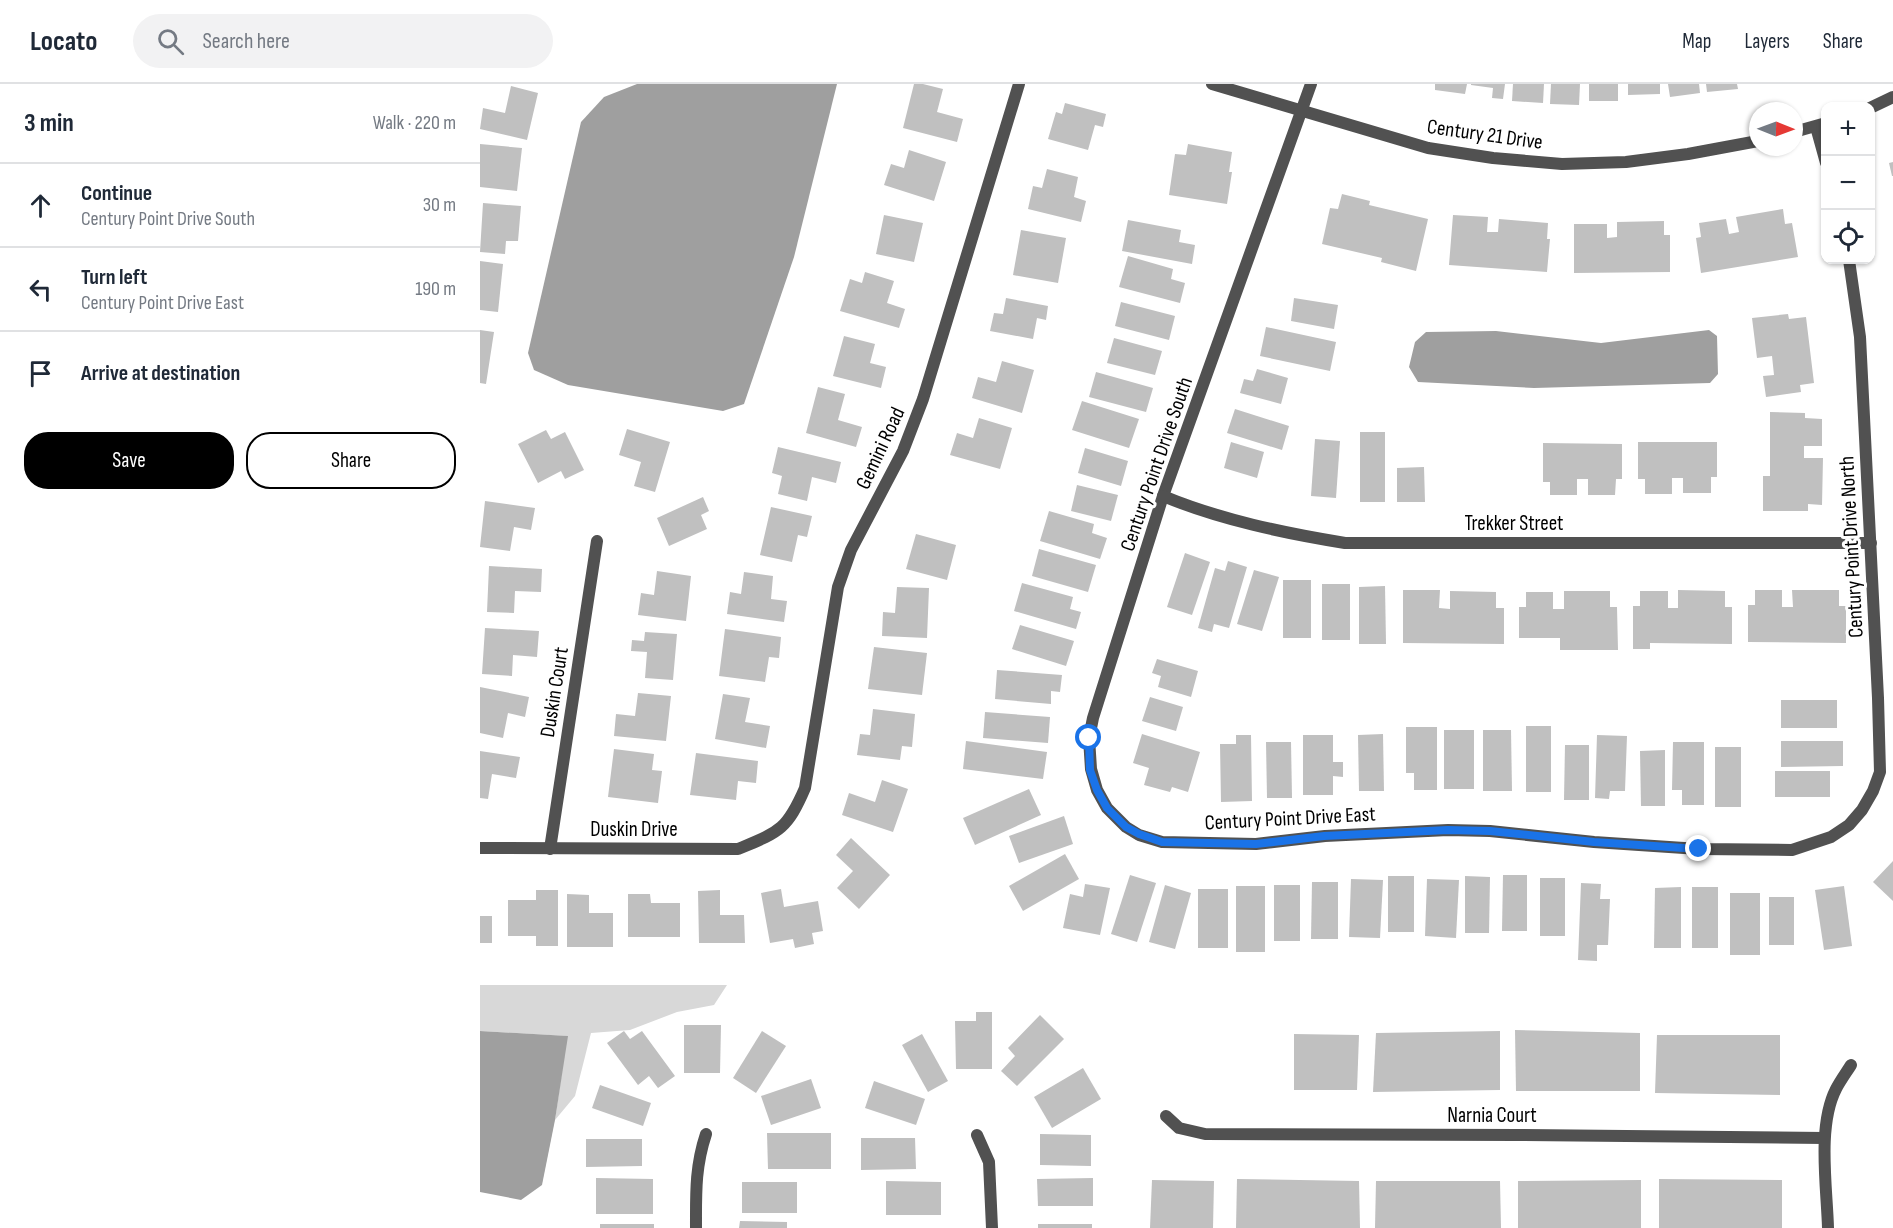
<!DOCTYPE html>
<meta charset="utf-8">
<style>
body{margin:0;font-family:"Sofia Sans Condensed",sans-serif;background:#f2f2f3;color:#1f2937}
.controls{position:absolute;right:18px;top:18px;display:grid;overflow:hidden;border-radius:12px;box-shadow:0 2px 4px #0004}
.controls button{width:54px;height:54px;display:grid;place-items:center;padding:0;border:0;border-bottom:2px solid #e0e1e3;background:#fff;color:#1f2937;font:30px sans-serif}
.compass{position:absolute;left:1269px;top:18px;width:54px;height:54px;border-radius:50%;background:#fff;box-shadow:0 2px 4px #0004;rotate:91deg}
.stop{position:absolute;width:18px;height:18px;margin:-14px;border:4px solid #1a73e8;border-radius:50%;background:#fff}
.stop.end{background:#1a73e8;border-color:#fff;box-shadow:0 2px 6px #0008}
.list{margin:0;padding:0;list-style:none}
h2{display:flex;justify-content:space-between;align-items:center;height:78px;margin:0;padding:0 24px;font-size:26px}
h2 small{font-size:20px;font-weight:400;color:#747a83}
.list li{display:grid;grid-template-columns:39px 1fr auto;gap:18px;align-items:center;box-sizing:border-box;height:84px;padding:0 24px;border-top:2px solid #e0e1e3}
.list b{display:block;font-size:22px;white-space:nowrap}
.list p{margin:0;font-size:20px;white-space:nowrap;color:#747a83}
.list em{font-size:20px;font-style:normal;color:#747a83}
.actions{display:flex;gap:12px;padding:18px 24px}
.actions a{flex:1;padding:14px 0;border:2px solid #000;border-radius:24px;text-align:center;font-size:21px;color:#000}
.actions .main{background:#000;color:#fff}
.icon{flex:none;width:33px;height:33px;fill:none;stroke:currentColor;stroke-width:2;stroke-linecap:round;stroke-linejoin:round}
.map{position:relative;flex:none;width:1413px;height:1144px;overflow:hidden}
header{display:flex;align-items:center;gap:36px;box-sizing:border-box;height:84px;padding:0 30px;background:#fff;border-bottom:2px solid #e0e1e3}
header strong{font-size:28px}
nav{display:flex;gap:33px;margin-inline-start:auto;font-size:21px}
.search{width:420px;height:54px;background:#f2f2f3;display:flex;align-items:center;gap:15px;box-sizing:border-box;padding:0 21px;border-radius:33px;color:#747a83;font-size:22px}
main{display:flex}
aside{flex:1;background:#fff}
.map>svg:first-child{display:block}
</style>
<header>
<strong>Locato</strong>
<div class="search"><svg class="icon" aria-label="search" viewBox="0 0 24 24"><circle cx="10" cy="10" r="6"/><path d="M15 15l6 6"/></svg>Search here</div>
<nav><a>Map</a><a>Layers</a><a>Share</a></nav>
</header>
<main>
<aside>
<h2>3 min<small>Walk · 220 m</small></h2>
<ul class="list">
<li><svg class="icon" aria-label="ahead" viewBox="0 0 24 24"><path d="M12 20V5M6 11l6-6 6 6"/></svg><div><b>Continue</b><p>Century Point Drive South</p></div><em>30 m</em></li>
<li><svg class="icon" aria-label="left" viewBox="0 0 24 24"><path d="M17 20v-9H6M10 6l-5 5 5 5"/></svg><div><b>Turn left</b><p>Century Point Drive East</p></div><em>190 m</em></li>
<li><svg class="icon" aria-label="arrive" viewBox="0 0 24 24"><path d="M6 21V4h12l-3 4 3 4H6"/></svg><div><b>Arrive at destination</b></div></li>
</ul>
<div class="actions"><a class="main">Save</a><a>Share</a></div>
</aside>
<div class="map">
<svg width="1413" height="1144" viewBox="0 0 1413 1144">
<rect width="100%" height="100%" fill="#fff"/>
<path fill="#d8d8d8" d="M 0,901 L 247,901 L 234,921 L 197,928 L 150,946 L 111,949 L 95,1012 L 75,1036 L 87,952 L 0,947 Z"/>
<g fill="#9f9f9f">
<path d="M 157,0 L 357,0 L 314,173 L 264,320 L 243,327 L 88,301 L 54,286 L 48,269 L 101,38 L 124,13 Z"/>
<path d="M 1229,246 L 1237,252 L 1238,290 L 1230,299 L 1054,304 L 938,298 L 929,283 L 935,258 L 946,248 L 1016,247 L 1121,259 Z"/>
<path d="M 0,947 L 88,952 L 75,1036 L 62,1101 L 41,1116 L 0,1108 Z"/>
</g>
<g fill="#c0c0c0">
<path d="M 434,0 L 443,0 L 463,5 L 457,28 L 483,35 L 477,58 L 423,44 Z"/>
<path d="M 955,0 L 987,0 L 985,10 L 955,6 Z"/>
<path d="M 991,0 L 1025,0 L 1023,15 L 1012,14 L 1013,4 L 991,1 Z"/>
<path d="M 1033,0 L 1064,0 L 1063,19 L 1032,17 Z"/>
<path d="M 1071,0 L 1100,0 L 1099,21 L 1070,20 Z"/>
<rect x="1109" y="0" width="29" height="17"/>
<path d="M 1148,0 L 1180,0 L 1180,10 L 1148,11 Z"/>
<path d="M 1188,0 L 1219,0 L 1220,9 L 1190,13 Z"/>
<path d="M 1226,0 L 1257,0 L 1258,5 L 1227,8 Z"/>
<path d="M 31,2 L 58,9 L 47,56 L 0,45 L 3,24 L 25,29 Z"/>
<path d="M 585,19 L 626,30 L 623,43 L 615,41 L 608,66 L 568,55 L 576,28 L 582,30 Z"/>
<path d="M 0,60 L 42,64 L 37,107 L 0,103 Z"/>
<path d="M 708,60 L 752,68 L 749,88 L 752,88 L 747,120 L 689,111 L 695,70 L 706,71 Z"/>
<path d="M 429,66 L 466,78 L 454,117 L 404,101 L 411,80 L 424,84 Z"/>
<path d="M 1413,78 L 1413,92 L 1412,92 L 1409,79 Z"/>
<path d="M 567,85 L 598,93 L 594,113 L 606,117 L 601,138 L 548,125 L 553,102 L 562,104 Z"/>
<path d="M 862,110 L 890,117 L 889,121 L 948,135 L 936,187 L 901,178 L 902,174 L 842,160 L 850,124 L 858,125 Z"/>
<path d="M 3,119 L 41,122 L 38,157 L 26,157 L 25,170 L 0,168 Z"/>
<path d="M 1303,125 L 1305,140 L 1312,139 L 1318,173 L 1221,189 L 1216,154 L 1221,153 L 1219,139 L 1246,135 L 1249,150 L 1259,148 L 1256,133 Z"/>
<path d="M 404,131 L 443,139 L 434,178 L 396,170 Z"/>
<path d="M 973,131 L 1008,133 L 1007,148 L 1018,148 L 1019,135 L 1068,139 L 1067,155 L 1070,155 L 1067,188 L 969,181 Z"/>
<path d="M 648,136 L 701,146 L 699,158 L 715,161 L 712,180 L 642,167 Z"/>
<path d="M 1184,137 L 1184,151 L 1190,151 L 1190,188 L 1094,189 L 1094,140 L 1127,140 L 1127,154 L 1137,153 L 1137,138 Z"/>
<path d="M 541,146 L 586,154 L 578,199 L 533,191 Z"/>
<path d="M 648,172 L 693,185 L 691,195 L 705,199 L 700,219 L 639,203 Z"/>
<path d="M 0,177 L 23,180 L 18,228 L 0,226 Z"/>
<path d="M 385,188 L 414,197 L 407,219 L 425,225 L 419,244 L 360,227 L 370,195 L 382,199 Z"/>
<path d="M 526,214 L 568,222 L 566,236 L 557,234 L 553,255 L 510,247 L 514,229 L 523,230 Z"/>
<path d="M 814,214 L 858,221 L 854,245 L 811,237 Z"/>
<path d="M 641,218 L 695,232 L 689,256 L 635,242 Z"/>
<path d="M 1308,230 L 1309,235 L 1326,233 L 1334,299 L 1320,301 L 1321,308 L 1286,313 L 1283,292 L 1294,291 L 1292,272 L 1277,274 L 1272,234 Z"/>
<path d="M 786,243 L 856,258 L 850,287 L 780,272 Z"/>
<path d="M 0,246 L 14,248 L 6,300 L 0,299 Z"/>
<path d="M 364,252 L 395,260 L 390,279 L 406,283 L 401,304 L 353,292 Z"/>
<path d="M 634,254 L 682,267 L 675,291 L 627,279 Z"/>
<path d="M 522,277 L 554,286 L 542,329 L 492,314 L 498,293 L 516,298 Z"/>
<path d="M 777,285 L 808,294 L 801,320 L 760,309 L 764,295 L 773,297 Z"/>
<path d="M 616,288 L 673,304 L 666,328 L 609,313 Z"/>
<path d="M 338,303 L 365,310 L 358,336 L 382,343 L 376,363 L 326,349 Z"/>
<path d="M 602,317 L 659,335 L 649,364 L 592,346 Z"/>
<path d="M 755,325 L 809,342 L 802,366 L 747,349 Z"/>
<path d="M 1290,328 L 1325,329 L 1325,334 L 1342,335 L 1342,362 L 1324,362 L 1324,374 L 1343,374 L 1342,421 L 1328,420 L 1328,427 L 1283,427 L 1283,392 L 1290,392 Z"/>
<path d="M 499,334 L 532,344 L 520,385 L 470,371 L 477,349 L 493,354 Z"/>
<path d="M 147,345 L 190,358 L 175,408 L 154,402 L 161,378 L 139,371 Z"/>
<path d="M 66,346 L 71,355 L 85,348 L 104,386 L 85,395 L 81,387 L 58,399 L 38,360 Z"/>
<rect x="880" y="348" width="25" height="70"/>
<path d="M 835,355 L 860,357 L 856,414 L 831,412 Z"/>
<path d="M 751,358 L 784,368 L 777,394 L 744,384 Z"/>
<path d="M 1158,358 L 1237,358 L 1237,393 L 1231,393 L 1231,409 L 1203,409 L 1203,394 L 1192,394 L 1192,410 L 1165,410 L 1165,395 L 1158,395 Z"/>
<path d="M 1063,359 L 1142,360 L 1142,395 L 1136,395 L 1135,411 L 1108,411 L 1108,395 L 1097,395 L 1097,411 L 1070,411 L 1070,398 L 1063,398 Z"/>
<path d="M 298,363 L 361,378 L 356,399 L 332,393 L 327,417 L 298,410 L 302,392 L 292,389 Z"/>
<path d="M 605,364 L 648,377 L 641,402 L 598,389 Z"/>
<path d="M 944,383 L 945,418 L 917,418 L 917,384 Z"/>
<path d="M 597,401 L 638,411 L 631,437 L 591,427 Z"/>
<path d="M 223,413 L 229,427 L 221,431 L 227,445 L 189,462 L 177,434 Z"/>
<path d="M 5,417 L 55,424 L 51,446 L 34,443 L 30,467 L 0,463 Z"/>
<path d="M 291,423 L 332,432 L 327,453 L 318,451 L 312,478 L 280,471 Z"/>
<path d="M 569,427 L 614,440 L 612,449 L 627,454 L 620,475 L 560,457 Z"/>
<path d="M 436,450 L 476,461 L 467,496 L 426,485 Z"/>
<path d="M 559,465 L 616,481 L 608,508 L 552,492 Z"/>
<path d="M 705,469 L 730,478 L 712,531 L 687,523 Z"/>
<path d="M 748,477 L 767,483 L 749,544 L 734,540 L 732,548 L 718,544 L 735,484 L 745,487 Z"/>
<path d="M 9,482 L 62,485 L 61,508 L 35,507 L 34,529 L 7,528 Z"/>
<path d="M 774,486 L 799,493 L 782,547 L 757,540 Z"/>
<path d="M 177,487 L 211,492 L 206,537 L 158,531 L 161,509 L 174,511 Z"/>
<path d="M 264,488 L 293,492 L 291,515 L 307,517 L 304,538 L 247,530 L 250,508 L 261,510 Z"/>
<rect x="803" y="496" width="28" height="58"/>
<path d="M 542,499 L 593,513 L 590,525 L 601,528 L 596,545 L 534,527 Z"/>
<rect x="842" y="500" width="28" height="56"/>
<path d="M 905,502 L 906,560 L 879,560 L 879,503 Z"/>
<path d="M 417,503 L 449,504 L 447,554 L 402,552 L 403,528 L 415,529 Z"/>
<path d="M 923,506 L 960,506 L 959,524 L 970,525 L 970,507 L 1016,508 L 1016,524 L 1024,524 L 1024,560 L 923,559 Z"/>
<path d="M 1198,506 L 1245,507 L 1245,523 L 1252,523 L 1252,560 L 1170,559 L 1170,565 L 1153,565 L 1153,522 L 1160,522 L 1160,507 L 1188,507 L 1188,524 L 1198,524 Z"/>
<path d="M 1275,506 L 1302,506 L 1302,523 L 1313,523 L 1312,506 L 1359,506 L 1359,522 L 1366,522 L 1366,559 L 1268,558 L 1268,521 L 1275,521 Z"/>
<path d="M 1084,507 L 1130,507 L 1130,523 L 1137,523 L 1138,566 L 1080,566 L 1080,554 L 1039,554 L 1039,523 L 1046,523 L 1046,508 L 1073,508 L 1073,525 L 1084,525 Z"/>
<path d="M 540,541 L 594,557 L 586,582 L 532,565 Z"/>
<path d="M 5,544 L 59,547 L 57,573 L 33,571 L 32,592 L 2,590 Z"/>
<path d="M 245,545 L 301,553 L 299,574 L 289,573 L 285,598 L 239,592 Z"/>
<path d="M 165,548 L 197,550 L 193,596 L 165,594 L 167,568 L 151,567 L 152,556 L 164,557 Z"/>
<path d="M 394,563 L 447,569 L 442,611 L 388,605 Z"/>
<path d="M 677,575 L 718,587 L 711,613 L 678,603 L 681,592 L 672,589 Z"/>
<path d="M 517,586 L 582,591 L 580,608 L 571,607 L 571,620 L 515,615 Z"/>
<path d="M 0,603 L 49,613 L 45,633 L 28,629 L 23,654 L 0,649 Z"/>
<path d="M 158,609 L 191,612 L 186,657 L 134,652 L 136,630 L 155,632 Z"/>
<path d="M 243,610 L 270,614 L 265,638 L 290,642 L 286,664 L 235,655 Z"/>
<path d="M 670,613 L 703,623 L 696,647 L 662,637 Z"/>
<rect x="1301" y="616" width="56" height="28"/>
<path d="M 393,625 L 435,630 L 432,663 L 422,662 L 420,676 L 377,671 L 380,650 L 390,651 Z"/>
<path d="M 505,628 L 570,633 L 568,659 L 503,654 Z"/>
<rect x="1046" y="642" width="25" height="66"/>
<path d="M 926,643 L 957,643 L 957,706 L 934,706 L 934,689 L 926,689 Z"/>
<rect x="964" y="646" width="30" height="59"/>
<path d="M 1003,646 L 1031,646 L 1032,707 L 1003,707 Z"/>
<path d="M 662,650 L 720,668 L 708,708 L 692,703 L 690,708 L 664,701 L 669,684 L 653,679 Z"/>
<path d="M 903,650 L 904,707 L 879,707 L 878,651 Z"/>
<path d="M 756,651 L 771,651 L 772,717 L 741,718 L 740,660 L 756,660 Z"/>
<path d="M 823,651 L 853,651 L 853,678 L 863,678 L 863,693 L 853,692 L 853,711 L 823,711 Z"/>
<path d="M 1117,651 L 1147,652 L 1145,707 L 1130,707 L 1129,715 L 1115,714 Z"/>
<path d="M 486,657 L 567,668 L 563,695 L 483,685 Z"/>
<path d="M 1301,657 L 1363,657 L 1363,682 L 1301,683 Z"/>
<path d="M 786,658 L 811,658 L 812,714 L 787,714 Z"/>
<path d="M 1193,658 L 1224,658 L 1224,721 L 1202,721 L 1202,706 L 1192,706 Z"/>
<path d="M 1085,661 L 1109,661 L 1109,716 L 1084,716 Z"/>
<rect x="1235" y="663" width="26" height="60"/>
<path d="M 134,665 L 174,670 L 172,686 L 182,687 L 178,719 L 128,713 Z"/>
<path d="M 1185,666 L 1185,722 L 1161,722 L 1160,667 Z"/>
<path d="M 0,667 L 40,673 L 36,694 L 12,690 L 8,715 L 0,714 Z"/>
<path d="M 216,669 L 278,677 L 276,699 L 258,697 L 256,716 L 210,711 Z"/>
<rect x="1295" y="687" width="55" height="26"/>
<path d="M 402,696 L 428,705 L 413,748 L 362,731 L 369,709 L 395,718 Z"/>
<path d="M 549,705 L 561,731 L 495,761 L 483,734 Z"/>
<path d="M 584,732 L 593,760 L 539,779 L 529,752 Z"/>
<path d="M 371,754 L 410,791 L 379,825 L 357,804 L 373,787 L 356,771 Z"/>
<path d="M 585,770 L 599,795 L 543,827 L 529,802 Z"/>
<path d="M 1413,777 L 1413,817 L 1393,798 Z"/>
<path d="M 650,791 L 676,799 L 657,858 L 631,850 Z"/>
<path d="M 1023,791 L 1047,791 L 1047,847 L 1022,847 Z"/>
<rect x="908" y="792" width="26" height="56"/>
<path d="M 985,792 L 1010,793 L 1009,849 L 985,849 Z"/>
<rect x="1060" y="794" width="25" height="58"/>
<path d="M 871,795 L 903,796 L 900,854 L 869,853 Z"/>
<path d="M 947,795 L 979,796 L 976,854 L 945,852 Z"/>
<path d="M 832,798 L 858,798 L 858,855 L 831,855 Z"/>
<path d="M 1101,799 L 1121,800 L 1120,815 L 1130,815 L 1128,861 L 1117,861 L 1117,877 L 1098,876 Z"/>
<path d="M 605,800 L 630,804 L 620,851 L 583,844 L 590,810 L 603,813 Z"/>
<path d="M 685,801 L 711,809 L 695,865 L 669,858 Z"/>
<rect x="794" y="801" width="26" height="56"/>
<rect x="756" y="802" width="29" height="66"/>
<path d="M 1364,802 L 1372,862 L 1344,866 L 1335,806 Z"/>
<path d="M 1201,803 L 1201,864 L 1174,864 L 1175,804 Z"/>
<rect x="1212" y="803" width="26" height="61"/>
<path d="M 301,805 L 304,823 L 338,817 L 343,847 L 332,849 L 334,860 L 315,864 L 313,855 L 290,859 L 281,809 Z"/>
<rect x="718" y="805" width="30" height="59"/>
<path d="M 56,806 L 78,806 L 78,862 L 56,862 L 56,852 L 28,852 L 28,816 L 56,816 Z"/>
<path d="M 240,806 L 240,831 L 264,831 L 265,859 L 219,859 L 218,807 Z"/>
<rect x="1250" y="809" width="30" height="62"/>
<path d="M 87,810 L 109,811 L 109,829 L 133,829 L 133,863 L 87,863 Z"/>
<path d="M 148,810 L 170,810 L 171,819 L 200,819 L 200,853 L 148,853 Z"/>
<rect x="1289" y="813" width="25" height="48"/>
<rect x="0" y="832" width="12" height="27"/>
<path d="M 496,928 L 512,928 L 512,985 L 476,985 L 475,937 L 496,937 Z"/>
<path d="M 560,931 L 584,955 L 537,1002 L 521,987 L 535,972 L 528,964 Z"/>
<path d="M 204,941 L 241,941 L 240,989 L 204,989 Z"/>
<path d="M 1035,946 L 1160,949 L 1160,1007 L 1036,1007 Z"/>
<path d="M 144,947 L 150,955 L 162,947 L 195,992 L 178,1004 L 169,992 L 158,1001 L 127,959 Z"/>
<path d="M 282,947 L 306,962 L 276,1009 L 253,994 Z"/>
<path d="M 1020,947 L 1020,1006 L 893,1008 L 896,949 Z"/>
<path d="M 442,950 L 468,997 L 448,1008 L 422,961 Z"/>
<path d="M 814,950 L 879,951 L 877,1006 L 814,1006 Z"/>
<path d="M 1177,951 L 1300,951 L 1300,1011 L 1175,1009 Z"/>
<path d="M 603,984 L 621,1015 L 572,1044 L 554,1013 Z"/>
<path d="M 331,995 L 341,1024 L 291,1041 L 281,1012 Z"/>
<path d="M 394,997 L 445,1015 L 436,1041 L 385,1024 Z"/>
<path d="M 120,1001 L 171,1019 L 163,1042 L 112,1024 Z"/>
<path d="M 287,1049 L 351,1049 L 351,1085 L 288,1085 Z"/>
<path d="M 560,1050 L 611,1051 L 611,1082 L 560,1081 Z"/>
<path d="M 381,1054 L 435,1054 L 436,1085 L 381,1086 Z"/>
<path d="M 106,1055 L 162,1055 L 162,1082 L 106,1083 Z"/>
<path d="M 116,1094 L 173,1095 L 173,1130 L 116,1130 Z"/>
<path d="M 613,1094 L 613,1122 L 558,1122 L 557,1095 Z"/>
<path d="M 757,1095 L 879,1097 L 880,1144 L 756,1144 Z"/>
<path d="M 1179,1095 L 1302,1096 L 1302,1144 L 1179,1144 Z"/>
<path d="M 672,1096 L 734,1097 L 733,1144 L 670,1144 Z"/>
<path d="M 1161,1096 L 1161,1144 L 1038,1144 L 1038,1097 Z"/>
<path d="M 406,1097 L 461,1098 L 461,1131 L 406,1131 Z"/>
<path d="M 896,1097 L 1020,1097 L 1021,1144 L 895,1144 Z"/>
<rect x="262" y="1098" width="55" height="31"/>
<path d="M 260,1137 L 307,1138 L 307,1144 L 259,1144 Z"/>
<rect x="120" y="1140" width="54" height="4"/>
<rect x="558" y="1140" width="54" height="4"/>
</g>
<g fill="none" stroke-linecap="round" stroke-linejoin="round">
<g stroke="#515151" stroke-width="12">
<path d="M 732,0 L 948,64 L 1013,74 L 1082,80 L 1146,78 L 1208,70 L 1278,57"/>
<path d="M 831,0 L 683,412 L 613,634 L 609,654 L 611,685 L 617,706 L 627,724 L 646,743 L 659,751 L 682,758 L 776,760 L 845,752 L 968,746 L 1010,747 L 1114,758 L 1219,765 L 1312,766 L 1351,753 L 1369,741 L 1382,726 L 1393,707 L 1400,688 L 1398,614 L 1380,253 L 1369,176"/>
<path d="M 1390,24 L 1413,13"/>
<path d="M 1336,43 L 1346,79"/>
<path d="M 1314,48 L 1346,39"/>
<path d="M 683,412 C 741,436 804,449 865,459 L 1391,459"/>
<path d="M 0,764 L 258,765 C 299,748 307,746 325,704 L 358,503 L 371,466 L 423,367 L 443,315 L 539,0"/>
<path d="M 70,765 L 117,457"/>
<path d="M 686,1032 L 699,1044 L 725,1050 L 1037,1051 L 1344,1054"/>
<path d="M 497,1051 L 509,1078 L 512,1144"/>
<path d="M 216,1144 C 216,1110 215,1083 226,1050"/>
<path d="M 1348,1144 C 1347,1104 1337,1042 1356,1005 C 1360,997 1366,989 1371,981"/>
</g>
</g>
<g fill="none" stroke-linecap="round" stroke-linejoin="round">
<path stroke="#1a73e8" stroke-width="8" d="M 609,654 L 610,686 L 617,706 L 627,724 L 646,743 L 659,750 L 682,758 L 776,760 L 844,752 L 968,746 L 1010,747 L 1114,758 L 1219,765"/>
</g>
<g text-anchor="middle" stroke-width="6" stroke-linejoin="round" paint-order="stroke">
<g font-size="21" fill="#000" stroke="#fff">
<text transform="translate(1005 50) rotate(8)" y="7">Century 21 Drive</text>
<text transform="translate(400 364) rotate(-65)" y="7">Gemini Road</text>
<text transform="translate(676 380) rotate(-71)" y="7">Century Point Drive South</text>
<text x="1034" y="446">Trekker Street</text>
<text transform="translate(1371 463) rotate(-93)" y="7">Century Point Drive North</text>
<text transform="translate(74 608) rotate(-81)" y="7">Duskin Court</text>
<text transform="translate(810 734) rotate(-3)" y="7">Century Point Drive East</text>
<text x="154" y="752">Duskin Drive</text>
<text x="1012" y="1038">Narnia Court</text>
</g>
</g>
</svg>
<div class="controls">
<button>+</button>
<button>−</button>
<button><svg class="icon" aria-label="locate" viewBox="0 0 24 24"><circle cx="12" cy="12" r="6"/><path d="M12 2v4M12 18v4M2 12h4M18 12h4"/></svg></button>
</div>
<svg class="compass" viewBox="-18 -18 36 36"><path d="M0-13l5 13h-10z" fill="#e53935"/><path d="M0 13l5-13h-10z" fill="#747a83"/></svg>
<div class="stop" style="left:609px;top:654px"></div>
<div class="stop end" style="left:1219px;top:765px"></div>
</div>
</main>
